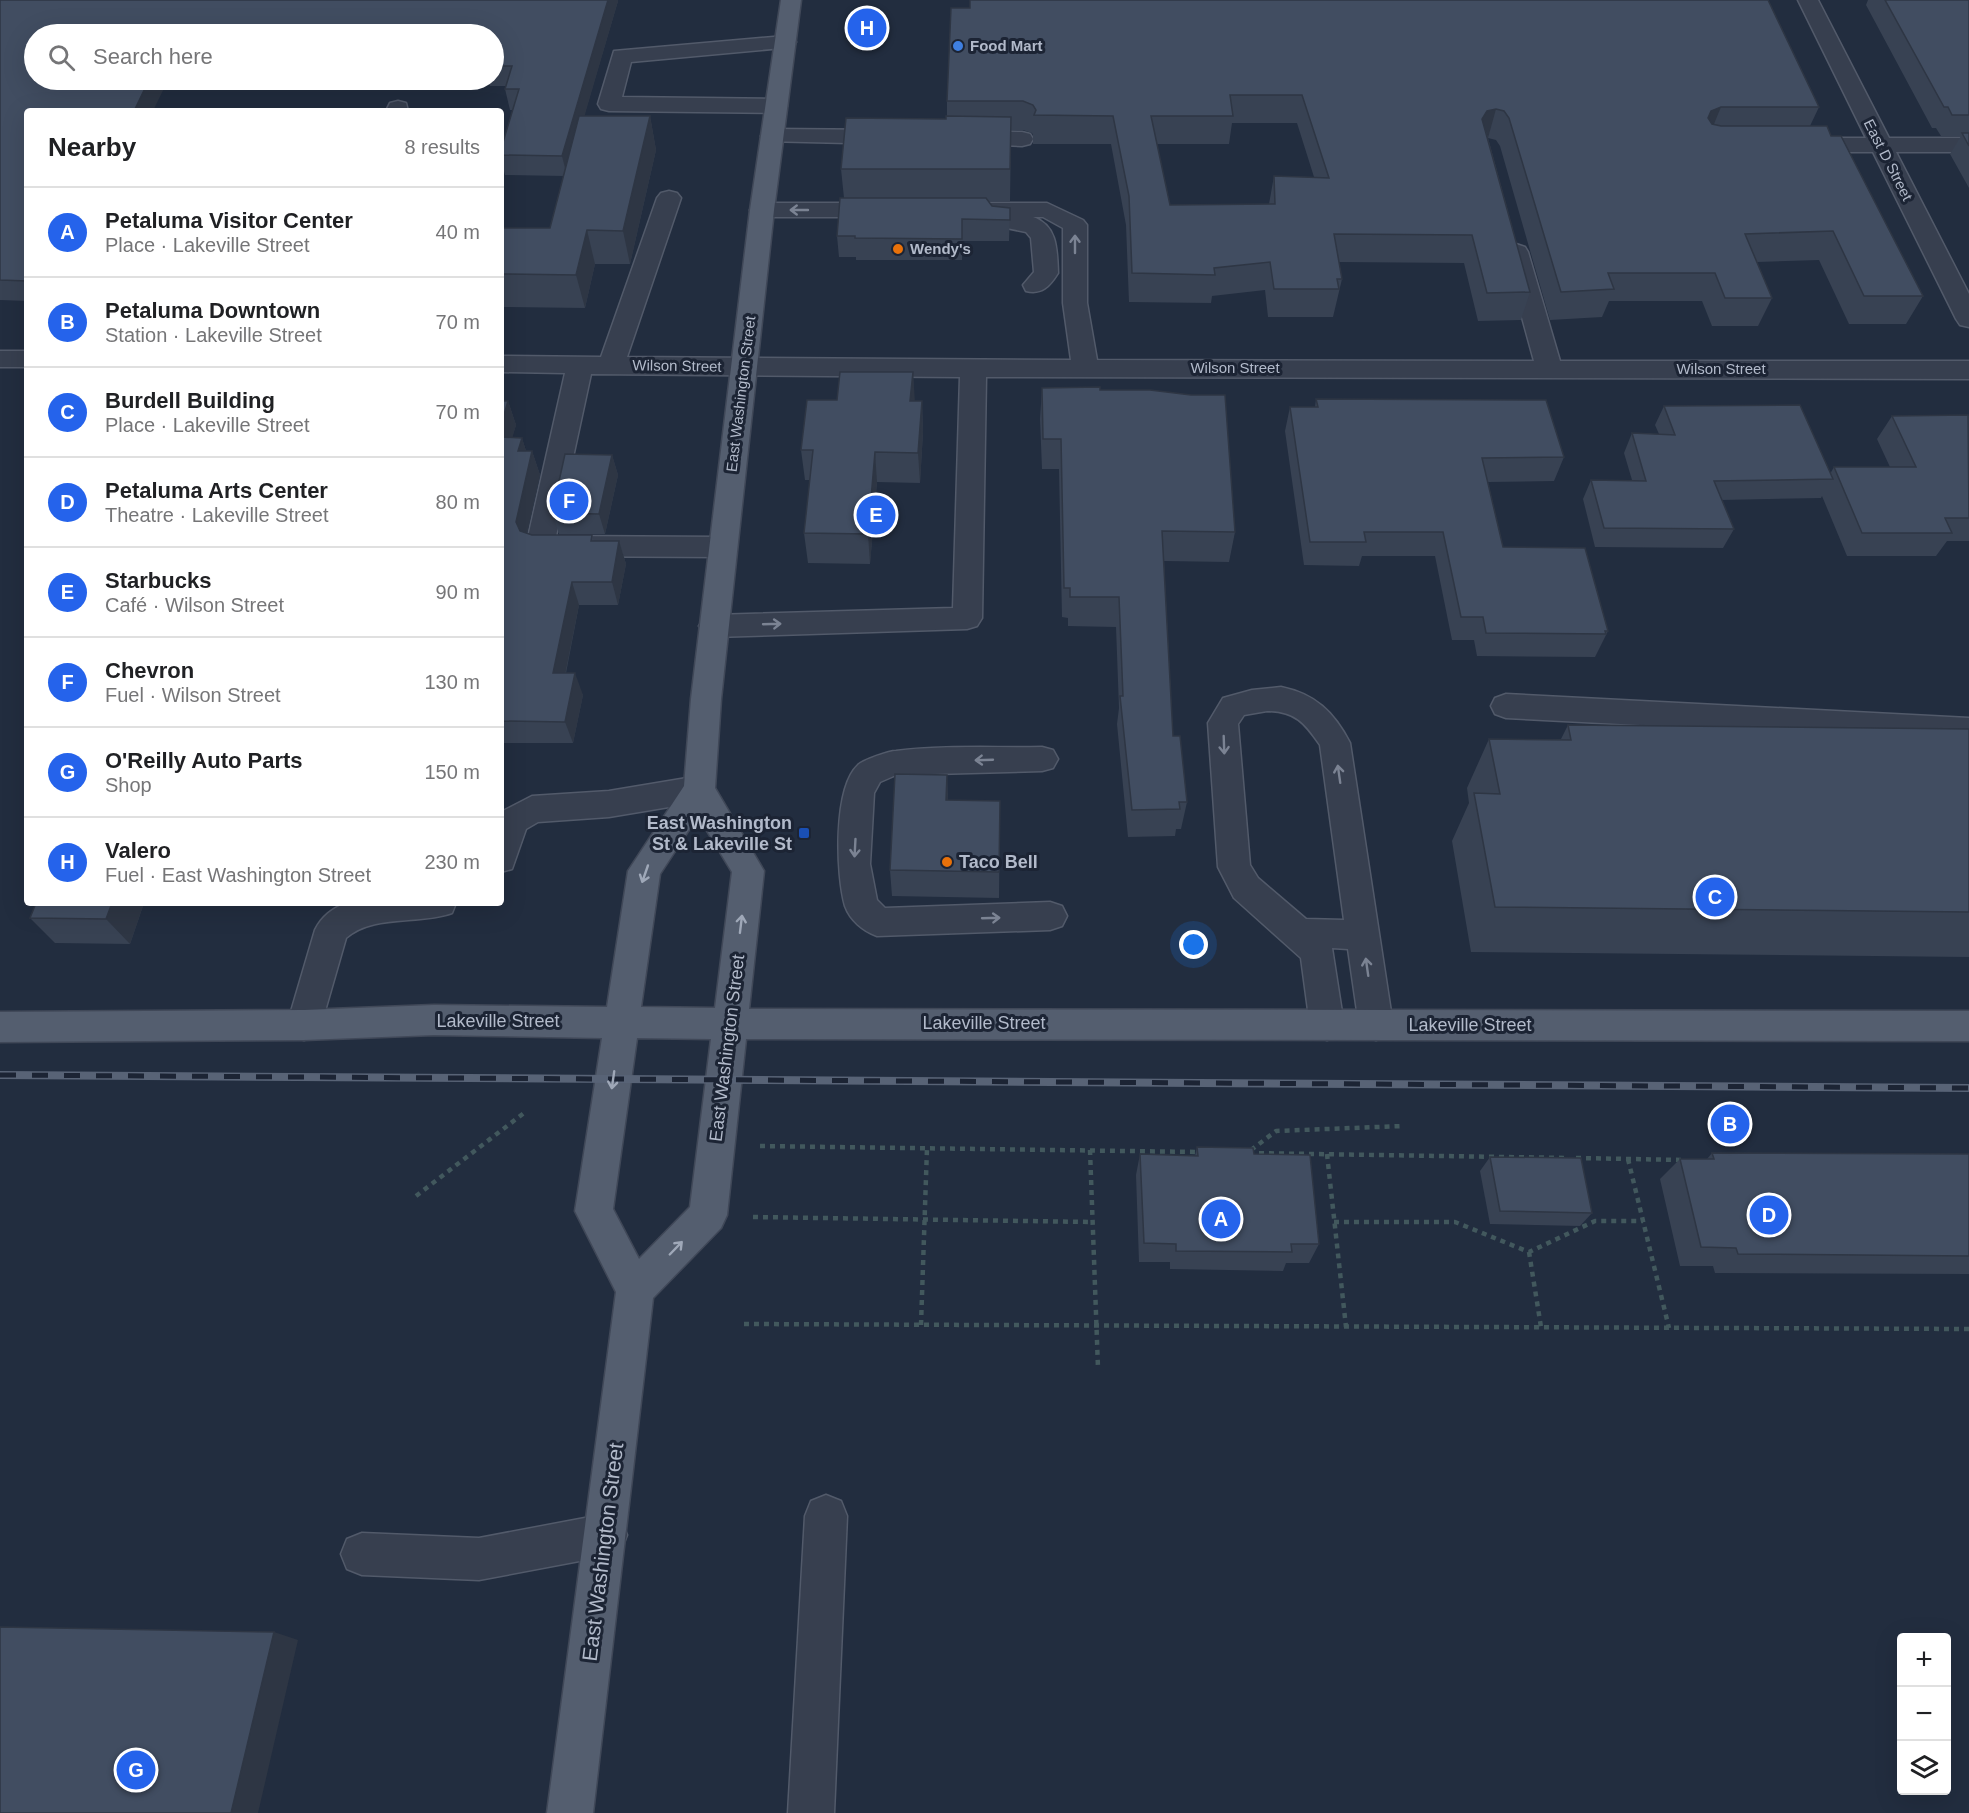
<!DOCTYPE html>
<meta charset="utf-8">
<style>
body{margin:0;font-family:Arial,sans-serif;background:#f2f2f2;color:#202124}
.controls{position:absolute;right:18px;bottom:18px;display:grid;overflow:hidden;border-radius:6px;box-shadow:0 6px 24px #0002}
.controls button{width:54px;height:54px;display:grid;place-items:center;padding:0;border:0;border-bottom:2px solid #e0e0e0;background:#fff;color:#202124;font:30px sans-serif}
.you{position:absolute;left:1194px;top:945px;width:21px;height:21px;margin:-15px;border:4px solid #fff;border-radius:50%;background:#1a73e8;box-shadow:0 0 0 9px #1a73e833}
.badge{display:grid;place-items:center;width:39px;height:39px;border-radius:50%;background:#2563eb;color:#fff;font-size:20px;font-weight:700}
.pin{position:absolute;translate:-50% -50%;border:3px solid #fff;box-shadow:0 2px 6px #0006}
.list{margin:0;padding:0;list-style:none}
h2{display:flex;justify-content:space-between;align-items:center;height:78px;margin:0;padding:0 24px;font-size:26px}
h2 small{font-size:20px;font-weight:400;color:#757577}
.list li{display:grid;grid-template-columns:39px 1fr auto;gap:18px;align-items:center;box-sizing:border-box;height:90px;padding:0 24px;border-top:2px solid #e0e0e0}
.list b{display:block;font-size:22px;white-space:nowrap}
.list p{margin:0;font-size:20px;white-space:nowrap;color:#757577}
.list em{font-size:20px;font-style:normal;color:#757577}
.icon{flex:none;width:33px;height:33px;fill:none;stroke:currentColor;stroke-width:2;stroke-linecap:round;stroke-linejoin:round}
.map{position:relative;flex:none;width:1969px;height:1813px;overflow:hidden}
.search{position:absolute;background:#fff;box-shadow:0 6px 24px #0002;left:24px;top:24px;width:480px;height:66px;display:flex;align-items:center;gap:15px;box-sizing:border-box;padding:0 21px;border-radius:33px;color:#757577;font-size:22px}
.panel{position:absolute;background:#fff;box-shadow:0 6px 24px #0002;left:24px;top:108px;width:480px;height:798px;border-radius:6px}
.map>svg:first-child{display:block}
</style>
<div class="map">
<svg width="1969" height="1813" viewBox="0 0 1969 1813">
<rect width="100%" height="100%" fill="#222d3f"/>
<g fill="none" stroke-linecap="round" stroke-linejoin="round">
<defs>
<g id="minor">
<path d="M 1798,0 L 1818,0 L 1889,138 L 1969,138 L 1969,152 L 1896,152 L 1969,294 L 1969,327 L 1960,325 L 1956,319 L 1873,152 L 1800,152 L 1792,150 L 1789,145 L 1792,140 L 1800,138 L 1866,138 Z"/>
<path d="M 785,36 L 793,37 L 796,42 L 793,47 L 631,62 L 622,97 L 776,99 L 784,101 L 787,106 L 784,111 L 776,113 L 609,111 L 601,109 L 598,104 L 614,51 Z"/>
<path d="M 398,101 L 406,103 L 408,111 L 386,111 L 390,103 Z"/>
<path d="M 772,129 L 890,130 L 898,132 L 901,137 L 898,142 L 890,144 L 764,141 L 761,136 L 764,131 Z"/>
<path d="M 966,131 L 1022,132 L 1030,134 L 1033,139 L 1030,144 L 1022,146 L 958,143 L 955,138 L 958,133 Z"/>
<path d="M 669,191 L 677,193 L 681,198 L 627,357 L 1071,360 L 1063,303 L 1063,228 L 1043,217 L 1033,217 C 1058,226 1057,250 1058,273 C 1050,286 1042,295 1026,291 L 1023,285 L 1034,272 L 1031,238 L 1026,232 L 992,225 L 988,220 L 990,217 L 957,215 L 953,210 L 957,205 L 965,203 L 1047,203 L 1083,220 L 1087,225 L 1087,303 L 1097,360 L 1534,361 L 1504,252 L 1507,247 L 1516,244 L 1525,247 L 1528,252 L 1560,361 L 1969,361 L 1969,379 L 986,377 L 982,618 L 977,626 L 967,629 L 714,637 L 704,634 L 699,626 L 704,618 L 714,615 L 953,608 L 960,377 L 591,374 L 556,536 L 723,537 L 733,540 L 737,547 L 733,554 L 723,557 L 540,556 L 530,553 L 526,546 L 565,373 L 501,372 L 501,356 L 601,357 L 657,198 L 661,193 Z"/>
<path d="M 762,203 L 883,203 L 891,205 L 895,210 L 891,215 L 883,217 L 762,217 L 754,215 L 750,210 L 754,205 Z"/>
<rect x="0" y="351" width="27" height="16"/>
<path d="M 1281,687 C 1315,694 1334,712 1350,743 L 1393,1025 L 1388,1036 L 1376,1040 L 1364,1036 L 1359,1025 L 1348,949 L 1332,948 L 1344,1025 L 1339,1036 L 1327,1040 L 1315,1036 L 1310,1025 L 1301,958 L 1234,898 L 1218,867 L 1208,723 L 1223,698 L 1252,690 ZM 1267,711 C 1295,711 1305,723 1320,745 L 1344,920 L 1306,919 L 1258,878 L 1250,865 L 1238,724 L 1244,715 Z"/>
<path d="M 1506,694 L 1969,718 L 1969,742 L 1506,718 L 1495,714 L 1491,706 L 1495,698 Z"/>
<path d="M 1042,747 L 1053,750 L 1058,759 L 1053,768 L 1042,771 L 896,775 L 880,782 L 874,793 L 870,864 L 877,900 L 885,908 L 1050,902 L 1062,906 L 1067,916 L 1062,926 L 1050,930 L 877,936 C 863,931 850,920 845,906 C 836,875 833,788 858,765 C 863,760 889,751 896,751 C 944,745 994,748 1042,747 Z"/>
<path d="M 699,776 L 710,780 L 715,789 L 710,798 L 699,802 L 609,817 L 538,822 L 526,829 L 512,869 L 501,872 L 501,812 L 532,796 L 609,791 Z"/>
<path d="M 346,903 L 456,903 L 452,913 C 418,925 373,914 346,938 L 321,1025 L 316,1036 L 304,1040 L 292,1036 L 287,1025 L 315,930 C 322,916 332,909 346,903 Z"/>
<path d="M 826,1495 L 841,1501 L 847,1516 L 834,1813 L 788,1813 L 805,1516 L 811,1501 Z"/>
<path d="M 606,1514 L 621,1520 L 627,1535 L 621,1550 L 606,1556 L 479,1580 L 362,1575 L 347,1569 L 341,1554 L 347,1539 L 362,1533 L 479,1538 Z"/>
</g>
<path id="major" d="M 781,0 L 801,0 L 774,210 L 721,699 L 715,788 L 764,871 L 749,1009 L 1969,1011 L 1969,1041 L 746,1039 L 727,1215 L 721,1228 L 653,1298 L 593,1813 L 547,1813 L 616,1292 L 575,1211 L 602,1038 L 434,1035 L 304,1040 L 0,1042 L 0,1012 L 304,1010 L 434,1005 L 607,1007 L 628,871 L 684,786 L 691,699 L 750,210 ZM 698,816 L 732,872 L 715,1008 L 641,1007 L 660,874 ZM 637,1038 L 711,1039 L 690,1207 L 639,1259 L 613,1209 Z"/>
</defs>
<use href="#minor" stroke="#525a6a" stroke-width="3"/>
<use href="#major" stroke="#404858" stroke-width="3"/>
<g stroke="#42585d" stroke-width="4.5" stroke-dasharray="5 5" stroke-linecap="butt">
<path d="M 760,1146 L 1200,1152"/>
<path d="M 1090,1150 L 1098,1368"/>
<path d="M 1251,1150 L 1276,1131 L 1403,1126"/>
<path d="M 1249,1153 L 1569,1158"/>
<path d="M 1327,1154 L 1346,1327"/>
<path d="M 1576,1158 L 1683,1160"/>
<path d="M 1628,1159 L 1669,1328"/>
<path d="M 416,1196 L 524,1113"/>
<path d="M 753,1217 L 1093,1222"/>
<path d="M 1334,1222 L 1455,1222 L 1529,1252 L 1595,1221 L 1643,1221"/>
<path d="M 1529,1252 L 1541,1327"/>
<path d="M 744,1324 L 1969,1329"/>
<path d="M 921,1325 L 927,1148"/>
</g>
<use href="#minor" fill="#373f4f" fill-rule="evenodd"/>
<use href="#major" fill="#545e6f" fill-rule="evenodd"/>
<defs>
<path id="rail" d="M 0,1075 L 1969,1088"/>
</defs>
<use href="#rail" stroke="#586376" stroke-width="8"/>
<use href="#rail" stroke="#1c2434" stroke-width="5" stroke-dasharray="16" stroke-linecap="butt"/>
</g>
<g fill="#384253" fill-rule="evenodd">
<path d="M 0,0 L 618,1 L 584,116 L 650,116 L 656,150 L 630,264 L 595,264 L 585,308 L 501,307 L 501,228 L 550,228 L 564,176 L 505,175 L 501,161 L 501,149 L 513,110 L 510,110 L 505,89 L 506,86 L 490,86 L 489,83 L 468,82 L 468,80 L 403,80 L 494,80 L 494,34 L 34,34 L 27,111 L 27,301 L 0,300 Z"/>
<path d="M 1868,0 L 1969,0 L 1969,188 L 1950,154 L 1961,136 L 1941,136 L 1936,128 L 1932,128 L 1866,5 Z"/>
<path d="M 951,8 L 1819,107 L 1810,126 L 1831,136 L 1923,296 L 1906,324 L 1849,324 L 1819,260 L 1757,262 L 1772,298 L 1758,326 L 1712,326 L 1702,301 L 1609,301 L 1602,317 L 1550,320 L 1500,146 L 1496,140 L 1488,138 L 1530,292 L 1521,320 L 1478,321 L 1464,263 L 1339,262 L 1342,279 L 1333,317 L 1268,317 L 1265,290 L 1212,296 L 1211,303 L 1129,302 L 1126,225 L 1111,144 L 1033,144 L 1033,135 L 1032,133 L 1023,130 L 1011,130 L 1010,201 L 988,201 L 992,206 L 1010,208 L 1009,241 L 962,241 L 962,260 L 856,260 L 856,257 L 839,257 L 837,236 L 844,198 L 841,169 L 946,119 L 947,116 L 947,101 ZM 1232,123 L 1297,123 L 1314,177 L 1274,176 L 1269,204 L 1170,205 L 1157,144 L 1229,144 Z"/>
<path d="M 913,372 L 914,401 L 922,401 L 923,432 L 920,483 L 877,482 L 870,564 L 808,563 L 804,533 L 810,480 L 805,480 L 801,450 L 837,400 Z"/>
<path d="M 1042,388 L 1100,390 L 1235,532 L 1229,562 L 1164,561 L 1173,736 L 1187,802 L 1181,829 L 1176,829 L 1175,836 L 1128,837 L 1117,724 L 1119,708 L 1116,627 L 1068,626 L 1068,618 L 1062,617 L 1059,469 L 1042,469 L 1040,419 Z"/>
<path d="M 1316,399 L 1564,457 L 1554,481 L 1488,482 L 1503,547 L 1608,631 L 1595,657 L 1477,656 L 1474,640 L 1452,640 L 1435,556 L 1362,556 L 1359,566 L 1304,565 L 1285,431 L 1290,407 L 1315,407 Z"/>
<path d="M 501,401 L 508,401 L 516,425 L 512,437 L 522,438 L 526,451 L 532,451 L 540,475 L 527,533 L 532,535 L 592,535 L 594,541 L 619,541 L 626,564 L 618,605 L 579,605 L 566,673 L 583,695 L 573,743 L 501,743 Z"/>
<path d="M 1664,406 L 1830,474 L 1834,467 L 1890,467 L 1877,439 L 1892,416 L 1969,416 L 1969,541 L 1947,541 L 1936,556 L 1847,556 L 1822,496 L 1821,498 L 1721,500 L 1734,529 L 1723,548 L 1595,547 L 1583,499 L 1591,480 L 1632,480 L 1624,453 L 1632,433 L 1659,434 L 1655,425 Z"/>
<path d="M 612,455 L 618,475 L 605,534 L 559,534 L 552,513 Z"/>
<path d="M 1568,725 L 1969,729 L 1969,957 L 1471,952 L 1452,841 L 1469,803 L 1467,788 L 1489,739 L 1561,739 Z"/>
<path d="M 947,775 L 948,800 L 1000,801 L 999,898 L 892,896 L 890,870 Z"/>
<path d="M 36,903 L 144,903 L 130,944 L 55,943 L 30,918 Z"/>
<path d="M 1197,1147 L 1254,1154 L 1319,1244 L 1309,1263 L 1286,1263 L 1283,1271 L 1170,1269 L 1170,1262 L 1139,1262 L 1136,1175 L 1140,1154 L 1195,1156 Z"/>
<path d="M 1712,1153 L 1969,1154 L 1969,1274 L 1715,1273 L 1713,1266 L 1680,1266 L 1660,1179 L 1680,1159 L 1707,1159 Z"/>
<path d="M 1490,1157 L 1592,1213 L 1580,1226 L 1490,1224 L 1480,1171 Z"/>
</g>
<g fill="#2e3644">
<path d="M 608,0 L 618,0 L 618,1 L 567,176 L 562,156 Z"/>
<path d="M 149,80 L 168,80 L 153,111 L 134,111 Z"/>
<path d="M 1721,107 L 1709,136 L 1699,139 L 1711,111 Z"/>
<path d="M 1496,109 L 1488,138 L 1482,119 L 1487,111 Z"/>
<path d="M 650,116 L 656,150 L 630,264 L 623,231 Z"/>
<path d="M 587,230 L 595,264 L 585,308 L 576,275 Z"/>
<path d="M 913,372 L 915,403 L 910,401 Z"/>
<path d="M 508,401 L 516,425 L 506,460 L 501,447 L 501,425 Z"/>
<path d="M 922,401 L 923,432 L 920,483 L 918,453 Z"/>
<path d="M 522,438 L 529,461 L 518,451 Z"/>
<path d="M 532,451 L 540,475 L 524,546 L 516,522 Z"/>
<path d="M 875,452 L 877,482 L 870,564 L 868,534 Z"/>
<path d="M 612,455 L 618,475 L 605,534 L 599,514 Z"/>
<path d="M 619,541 L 626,564 L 618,605 L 612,582 Z"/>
<path d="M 572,582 L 579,605 L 561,695 L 553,673 Z"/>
<path d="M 575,673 L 583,695 L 573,743 L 565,722 Z"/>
<path d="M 947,775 L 948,802 L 946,800 Z"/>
<path d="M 112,903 L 144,903 L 130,944 L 106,919 Z"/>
<path d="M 274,1632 L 298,1640 L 258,1813 L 231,1813 Z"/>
</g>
<g fill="#414d61" stroke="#2e3644" stroke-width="1.5" fill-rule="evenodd">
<path d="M 0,0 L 608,0 L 562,156 L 501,155 L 501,149 L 519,89 L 505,89 L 512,66 L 494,66 L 494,34 L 34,34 L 34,80 L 149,80 L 134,111 L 27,111 L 27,281 L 0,280 Z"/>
<path d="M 970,0 L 1768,0 L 1819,107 L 1721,107 L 1711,111 L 1708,118 L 1712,124 L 1721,126 L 1827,126 L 1831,136 L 1841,136 L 1923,296 L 1864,296 L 1833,231 L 1745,234 L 1772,298 L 1725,298 L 1715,273 L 1608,273 L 1614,289 L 1561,292 L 1509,118 L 1504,111 L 1496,109 L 1487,111 L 1482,119 L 1530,292 L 1487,293 L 1472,235 L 1334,234 L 1342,279 L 1337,279 L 1339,289 L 1274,289 L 1270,262 L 1214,268 L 1215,275 L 1132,273 L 1129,196 L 1113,116 L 1034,115 L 1036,110 L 1033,105 L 1023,101 L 947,101 L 951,8 L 970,8 ZM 1230,95 L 1302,95 L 1329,178 L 1274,176 L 1275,204 L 1170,205 L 1151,116 L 1233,116 Z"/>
<path d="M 1885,0 L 1969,0 L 1969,115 L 1952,115 L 1948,107 L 1944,107 Z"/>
<path d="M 579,116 L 650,116 L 623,231 L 587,230 L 576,275 L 501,274 L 501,228 L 550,228 Z"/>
<path d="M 946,116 L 1011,117 L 1010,169 L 841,169 L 846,118 L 946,119 Z"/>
<path d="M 1962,133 L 1969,133 L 1969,146 Z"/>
<path d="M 840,198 L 986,198 L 992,206 L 1010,208 L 1010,220 L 962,219 L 962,239 L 855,238 L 855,236 L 837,236 Z"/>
<path d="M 840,372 L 913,372 L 910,401 L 922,401 L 918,453 L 875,452 L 868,534 L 804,533 L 813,450 L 801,450 L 807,400 L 837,400 Z"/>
<path d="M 1100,387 L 1100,390 L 1150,390 L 1191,395 L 1225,395 L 1235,532 L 1162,531 L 1173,736 L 1180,736 L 1187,802 L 1179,802 L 1180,809 L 1132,810 L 1120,696 L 1123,696 L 1119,597 L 1070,597 L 1070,588 L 1064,588 L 1061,439 L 1043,439 L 1042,388 Z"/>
<path d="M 1316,399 L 1546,400 L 1564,457 L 1482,458 L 1503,547 L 1585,548 L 1608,631 L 1605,631 L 1606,634 L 1486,633 L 1483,617 L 1461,617 L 1443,532 L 1364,532 L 1366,542 L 1310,542 L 1290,407 L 1318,407 Z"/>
<path d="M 501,401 L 508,401 L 501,425 Z"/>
<path d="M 1800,405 L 1833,479 L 1714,481 L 1734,529 L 1604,528 L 1591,480 L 1646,481 L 1632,433 L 1675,435 L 1664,406 Z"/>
<path d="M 1968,415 L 1969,518 L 1945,518 L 1952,533 L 1862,533 L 1834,467 L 1916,467 L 1892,416 Z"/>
<path d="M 501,437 L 522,438 L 518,451 L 532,451 L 516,522 L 520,531 L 532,535 L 592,535 L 591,541 L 619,541 L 612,582 L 572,582 L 553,673 L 575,673 L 565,722 L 501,721 Z"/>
<path d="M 565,454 L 612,455 L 599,514 L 552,513 Z"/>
<path d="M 1568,725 L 1969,729 L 1969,912 L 1495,907 L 1474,793 L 1500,794 L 1489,739 L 1571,740 Z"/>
<path d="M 895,774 L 947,775 L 946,800 L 1000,801 L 999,872 L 890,870 Z"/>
<path d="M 36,903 L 112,903 L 106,919 L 30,918 Z"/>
<path d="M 1197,1147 L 1253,1148 L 1254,1154 L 1310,1155 L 1319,1244 L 1291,1244 L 1292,1252 L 1176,1251 L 1176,1244 L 1144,1243 L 1140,1154 L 1198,1156 Z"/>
<path d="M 1712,1153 L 1969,1154 L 1969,1256 L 1738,1254 L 1736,1248 L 1701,1247 L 1680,1159 L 1714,1159 Z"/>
<path d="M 1490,1157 L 1581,1158 L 1592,1213 L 1500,1211 Z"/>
<path d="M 0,1627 L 274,1632 L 231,1813 L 0,1813 Z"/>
</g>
<defs><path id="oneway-shaft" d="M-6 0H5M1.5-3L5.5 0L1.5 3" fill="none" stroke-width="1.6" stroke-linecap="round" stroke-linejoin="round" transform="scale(1.5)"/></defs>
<g stroke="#7b8393">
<use href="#oneway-shaft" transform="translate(799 210) rotate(180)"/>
<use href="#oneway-shaft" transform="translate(1075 244) rotate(-90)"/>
<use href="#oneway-shaft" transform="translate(772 624) rotate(-2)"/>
<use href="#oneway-shaft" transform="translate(1224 745) rotate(88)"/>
<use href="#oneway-shaft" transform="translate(984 760) rotate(178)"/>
<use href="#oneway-shaft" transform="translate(1339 774) rotate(-98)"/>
<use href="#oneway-shaft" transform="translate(855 848) rotate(93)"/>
<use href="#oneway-shaft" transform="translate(991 918) rotate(-2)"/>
<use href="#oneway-shaft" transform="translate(1367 967) rotate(-98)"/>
</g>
<g stroke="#9fa8b8">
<use href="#oneway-shaft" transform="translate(645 874) rotate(109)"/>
<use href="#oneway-shaft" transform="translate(741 924) rotate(-83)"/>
<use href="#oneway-shaft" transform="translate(613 1080) rotate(98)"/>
<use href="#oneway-shaft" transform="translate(676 1248) rotate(-46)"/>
</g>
<circle fill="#3f7fe0" stroke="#1c2434" stroke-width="2" cx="958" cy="46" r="6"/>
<g fill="#e8710a" stroke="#1c2434" stroke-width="2">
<circle cx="898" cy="249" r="6"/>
<circle cx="947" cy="862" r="6"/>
</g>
<rect fill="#1a4fb4" stroke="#1c2434" stroke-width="2" x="798" y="827" width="12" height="12" rx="3"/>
<g text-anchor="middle" stroke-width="6" stroke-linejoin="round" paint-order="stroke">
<g font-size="15" font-weight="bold" fill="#b2baca" stroke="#1c2434" text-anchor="start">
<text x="970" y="51">Food Mart</text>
<text x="910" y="254">Wendy's</text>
</g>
<g font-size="15" fill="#b2baca" stroke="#1c2434">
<text transform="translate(1888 160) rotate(63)" y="5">East D Street</text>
<text transform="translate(677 366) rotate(1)" y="5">Wilson Street</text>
<text x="1235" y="373">Wilson Street</text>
<text x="1721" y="374">Wilson Street</text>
<text transform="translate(741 394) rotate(-83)" y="5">East Washington Street</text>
</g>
<g font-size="18" font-weight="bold" fill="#b2baca" stroke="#1c2434" text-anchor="end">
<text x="792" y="829">East Washington<tspan x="792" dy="21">St &amp; Lakeville St</tspan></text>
<text x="959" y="868" text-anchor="start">Taco Bell</text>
</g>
<g font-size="18" fill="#b2baca" stroke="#1c2434">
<text x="498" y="1027">Lakeville Street</text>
<text x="984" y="1029">Lakeville Street</text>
<text x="1470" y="1031">Lakeville Street</text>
<text transform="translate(727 1048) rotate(-83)" y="6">East Washington Street</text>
</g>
<g font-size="21" fill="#b2baca" stroke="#1c2434">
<text transform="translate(603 1552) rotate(-83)" y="7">East Washington Street</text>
</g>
</g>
</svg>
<div class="controls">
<button>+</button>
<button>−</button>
<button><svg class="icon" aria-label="layers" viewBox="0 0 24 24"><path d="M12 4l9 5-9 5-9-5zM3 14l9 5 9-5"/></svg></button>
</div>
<div class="you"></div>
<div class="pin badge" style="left:1221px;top:1219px">A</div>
<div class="pin badge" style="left:1730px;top:1124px">B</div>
<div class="pin badge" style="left:1715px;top:897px">C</div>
<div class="pin badge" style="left:1769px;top:1215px">D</div>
<div class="pin badge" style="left:876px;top:515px">E</div>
<div class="pin badge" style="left:569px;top:501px">F</div>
<div class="pin badge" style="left:136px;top:1770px">G</div>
<div class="pin badge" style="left:867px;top:28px">H</div>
<div class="search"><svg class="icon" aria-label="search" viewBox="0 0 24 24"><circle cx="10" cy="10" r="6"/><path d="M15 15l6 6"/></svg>Search here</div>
<section class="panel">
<h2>Nearby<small>8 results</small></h2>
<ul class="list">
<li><span class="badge">A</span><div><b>Petaluma Visitor Center</b><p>Place · Lakeville Street</p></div><em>40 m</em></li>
<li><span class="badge">B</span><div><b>Petaluma Downtown</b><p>Station · Lakeville Street</p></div><em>70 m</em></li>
<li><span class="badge">C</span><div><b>Burdell Building</b><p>Place · Lakeville Street</p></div><em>70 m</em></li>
<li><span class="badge">D</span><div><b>Petaluma Arts Center</b><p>Theatre · Lakeville Street</p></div><em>80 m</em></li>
<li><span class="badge">E</span><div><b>Starbucks</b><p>Café · Wilson Street</p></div><em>90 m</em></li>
<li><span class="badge">F</span><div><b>Chevron</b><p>Fuel · Wilson Street</p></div><em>130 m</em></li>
<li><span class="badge">G</span><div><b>O'Reilly Auto Parts</b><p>Shop</p></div><em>150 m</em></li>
<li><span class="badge">H</span><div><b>Valero</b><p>Fuel · East Washington Street</p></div><em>230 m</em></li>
</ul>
</section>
</div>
